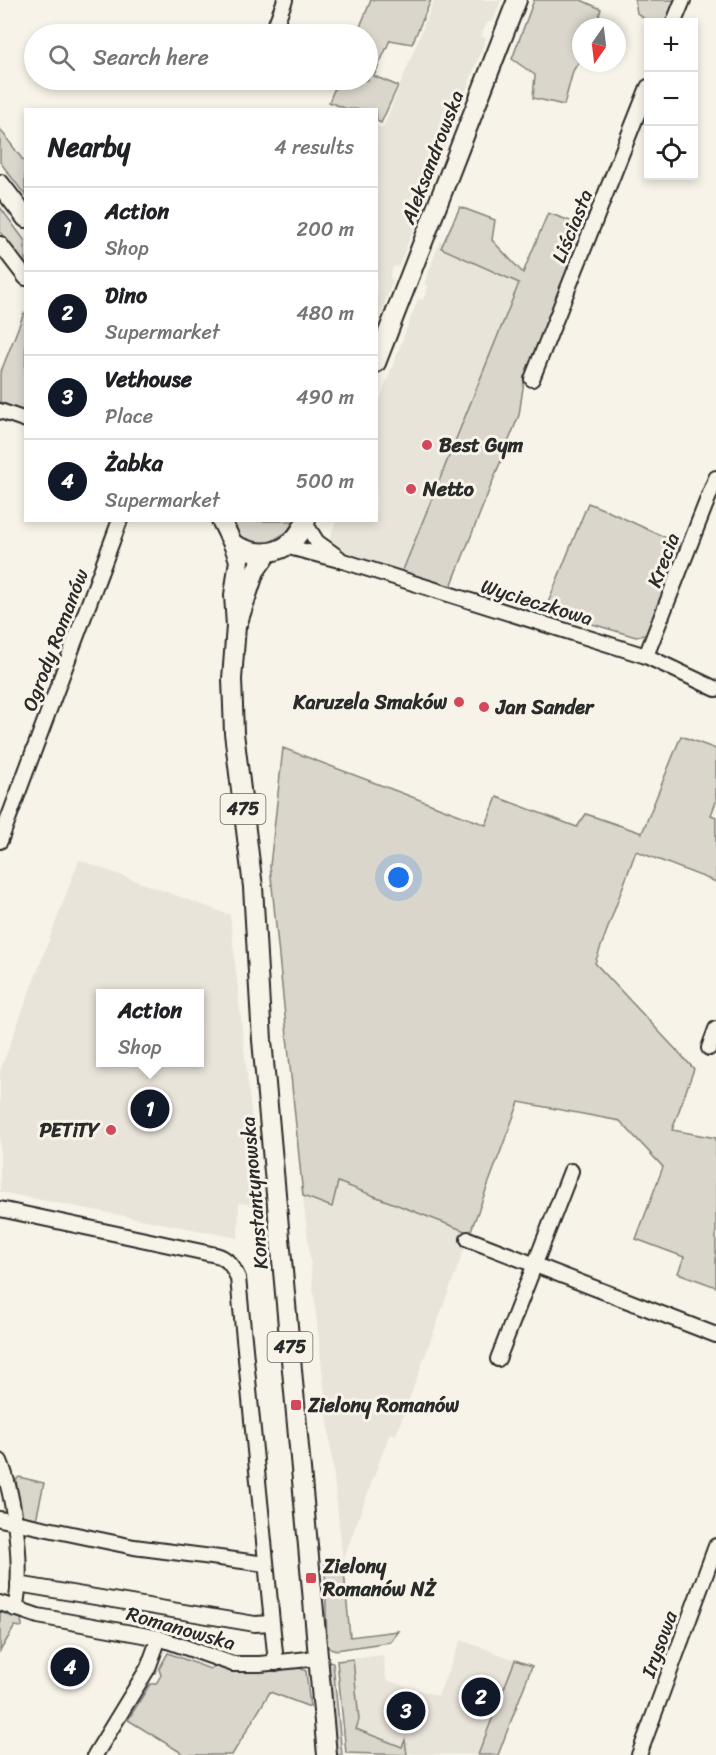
<!DOCTYPE html>
<meta charset="utf-8">
<style>
body{margin:0;font-family:Sriracha,sans-serif;background:#f6f6f6;color:#202124}
.controls{position:absolute;right:18px;top:18px;display:grid;overflow:hidden;border-radius:0px;box-shadow:0 3px 9px #0003}
.controls button{width:54px;height:54px;display:grid;place-items:center;padding:0;border:0;border-bottom:2px solid #e0e0e0;background:#fff;color:#202124;font:30px sans-serif}
.compass{position:absolute;left:572px;top:18px;width:54px;height:54px;border-radius:50%;background:#fff;box-shadow:0 3px 9px #0003;rotate:194deg}
.you{position:absolute;left:399px;top:878px;width:21px;height:21px;margin:-15px;border:4px solid #fff;border-radius:50%;background:#1a73e8;box-shadow:0 0 0 9px #1a73e833}
.badge{display:grid;place-items:center;width:39px;height:39px;border-radius:50%;background:#111827;color:#fff;font-size:20px;font-weight:700}
.pin{position:absolute;translate:-50% -50%;border:3px solid #fff;box-shadow:0 2px 6px #0006}
.popup{position:absolute;left:96px;top:989px;width:108px;height:78px;box-sizing:border-box;display:grid;place-content:center;border-radius:0px;background:#fff;filter:drop-shadow(0 2px 4px #0005);font-size:20px;white-space:nowrap;color:#757577}
.popup b{font-size:22px;color:#202124}
.popup::after{content:'';position:absolute;left:50%;top:100%;margin-left:-12px;border:12px solid transparent;border-top-color:#fff}
.list{margin:0;padding:0;list-style:none}
h2{display:flex;justify-content:space-between;align-items:center;height:78px;margin:0;padding:0 24px;font-size:26px}
h2 small{font-size:20px;font-weight:400;color:#757577}
.list li{display:grid;grid-template-columns:39px 1fr auto;gap:18px;align-items:center;box-sizing:border-box;height:84px;padding:0 24px;border-top:2px solid #e0e0e0}
.list b{display:block;font-size:22px;white-space:nowrap}
.list p{margin:0;font-size:20px;white-space:nowrap;color:#757577}
.list em{font-size:20px;font-style:normal;color:#757577}
.icon{flex:none;width:33px;height:33px;fill:none;stroke:currentColor;stroke-width:2;stroke-linecap:round;stroke-linejoin:round}
.map{position:relative;flex:none;width:716px;height:1755px;overflow:hidden}
.search{position:absolute;background:#fff;box-shadow:0 3px 9px #0003;left:24px;top:24px;width:354px;height:66px;display:flex;align-items:center;gap:15px;box-sizing:border-box;padding:0 21px;border-radius:33px;color:#757577;font-size:22px}
.panel{position:absolute;background:#fff;box-shadow:0 3px 9px #0003;left:24px;top:108px;width:354px;height:414px;border-radius:0px}
.map>svg:first-child{display:block}
</style>
<div class="map">
<svg width="716" height="1755" viewBox="0 0 716 1755">
<rect width="100%" height="100%" fill="#f7f3e8"/>
<filter id="ink" filterUnits="userSpaceOnUse"><feTurbulence type="fractalNoise" baseFrequency=".0167" numOctaves="2"/><feDisplacementMap in="SourceGraphic" scale="12" xChannelSelector="R" yChannelSelector="G"/><feConvolveMatrix kernelMatrix="1 2 1 2 8 2 1 2 1" color-interpolation-filters="sRGB"/></filter>
<g filter="url(#ink)">
<g fill="#e8e4da" fill-rule="evenodd">
<path d="M 434,0 L 501,0 L 493,21 L 487,23 L 481,36 L 486,38 L 458,112 L 445,108 L 441,118 L 453,124 L 441,155 L 433,152 L 431,157 L 428,164 L 437,167 L 399,266 L 393,267 L 390,276 L 393,281 L 377,324 L 377,126 L 383,128 Z"/>
<path d="M 440,241 L 523,274 L 401,575 L 349,556 L 328,543 L 336,521 L 376,520 L 377,407 L 418,299 L 423,300 L 428,286 L 424,284 Z"/>
<path d="M 79,860 L 230,915 L 261,1206 L 239,1203 L 238,1238 L 0,1192 L 0,1071 ZM 100,994 L 200,994 L 200,1062 L 100,1062 Z"/>
<path d="M 338,1182 L 470,1233 L 396,1435 L 390,1433 L 343,1560 L 303,1196 L 332,1207 Z"/>
<path d="M 461,1640 L 532,1666 L 498,1755 L 346,1753 L 337,1661 L 383,1655 L 386,1680 L 438,1696 Z"/>
</g>
<g fill="#dad6cc" stroke="#82807c" stroke-width="1.5">
<path d="M 371,0 L 431,0 L 412,44 L 390,40 L 374,76 L 398,86 L 381,123 L 377,121 L 376,110 L 347,109 L 329,102 L 338,80 L 368,80 L 368,34 L 357,34 Z"/>
<path d="M 534,0 L 581,0 L 601,9 L 596,27 L 581,27 L 581,58 L 573,71 L 564,105 L 533,98 L 535,75 L 512,59 Z"/>
<path d="M 635,0 L 679,0 L 669,22 L 649,22 L 637,13 Z"/>
<path d="M 0,129 L 25,163 L 25,195 L 0,162 Z"/>
<path d="M 0,207 L 25,241 L 25,266 L 0,232 Z"/>
<path d="M 460,207 L 495,220 L 492,240 L 523,273 L 548,213 L 587,227 L 524,381 L 519,415 L 450,589 L 401,575 L 519,283 L 441,248 Z"/>
<path d="M 24,313 L 26,315 L 25,412 L 0,402 L 0,374 Z"/>
<path d="M 588,503 C 622,516 650,532 684,545 L 649,634 L 636,637 L 545,610 Z"/>
<path d="M 231,521 L 294,521 L 287,532 L 260,548 L 242,539 Z"/>
<path d="M 681,736 L 716,749 L 716,802 L 711,815 L 716,817 L 716,882 L 636,851 L 595,963 L 694,1069 L 672,1130 L 716,1138 L 716,1287 L 678,1273 L 684,1257 L 636,1239 L 663,1167 L 620,1121 L 519,1102 L 470,1233 L 338,1182 L 332,1207 L 303,1196 L 270,866 L 283,748 L 486,825 L 497,797 L 577,827 L 586,814 L 642,833 Z"/>
<path d="M 19,1477 L 44,1483 L 36,1520 L 24,1517 L 21,1513 L 16,1480 Z"/>
<path d="M 343,1560 L 350,1637 L 398,1631 L 390,1642 L 336,1650 L 327,1647 L 325,1564 Z"/>
<path d="M 0,1610 L 21,1618 L 22,1627 L 15,1626 L 0,1651 Z"/>
<path d="M 168,1653 L 210,1669 L 216,1665 L 245,1672 L 300,1668 L 306,1671 L 310,1707 L 270,1692 L 232,1755 L 185,1755 L 128,1720 L 150,1684 L 156,1684 L 161,1675 L 159,1669 Z"/>
<path d="M 353,1659 L 359,1720 L 356,1729 L 402,1747 L 405,1740 L 407,1755 L 346,1753 L 337,1661 Z"/>
<path d="M 515,1660 L 532,1666 L 498,1755 L 478,1755 Z"/>
<path d="M 331,1662 L 333,1663 L 342,1755 L 336,1755 L 334,1751 L 327,1666 Z"/>
</g>
<g fill="none" stroke-linecap="round" stroke-linejoin="round">
<defs>
<g id="minor">
<path d="M 674,22 L 683,0"/>
<path d="M 272,34 L 285,0"/>
<path d="M 0,244 L 26,278"/>
<path d="M 532,379 L 648,87"/>
<path d="M 0,411 L 26,420"/>
<path d="M 305,523 L 317,542 L 339,558"/>
<path d="M 285,546 L 343,561 L 646,656 L 716,689"/>
<path d="M 646,656 L 716,478"/>
<path d="M 0,841 L 120,520"/>
<path d="M 709,1048 L 716,1029"/>
<path d="M 0,1209 L 216,1255 C 228,1258 233,1267 238,1278 L 276,1663"/>
<path d="M 468,1239 L 716,1335"/>
<path d="M 498,1359 L 571,1171"/>
<path d="M 0,1461 C 15,1497 24,1571 15,1609"/>
<path d="M 0,1519 L 134,1547 L 266,1564"/>
<path d="M 18,1584 L 255,1624 L 271,1623"/>
<path d="M 0,1603 L 38,1616 L 159,1638 L 233,1664 L 260,1664 L 318,1658"/>
<path d="M 95,1755 L 148,1668 L 159,1638"/>
<path d="M 639,1755 L 716,1546"/>
</g>
<g id="major">
<path d="M 0,184 L 26,218"/>
<path d="M 376,363 L 517,0"/>
<path d="M 221,520 L 233,544 C 263,560 292,554 306,520"/>
<path d="M 233,544 L 239,560 L 234,595 L 236,626 L 232,679 L 234,733 L 253,887 L 262,1040 L 327,1755"/>
<path d="M 238,622 L 255,571 L 267,554"/>
</g>
</defs>
<use href="#minor" stroke="#2b2b2b" stroke-width="18"/>
<use href="#major" stroke="#2b2b2b" stroke-width="22"/>
<use href="#minor" stroke="#f7f3e8" stroke-width="14"/>
<use href="#major" stroke="#f7f3e8" stroke-width="18"/>
</g>
</g>
<g fill="#d1495b" stroke="#f7f3e8" stroke-width="2">
<circle cx="427" cy="445" r="6"/>
<circle cx="411" cy="489" r="6"/>
<circle cx="459" cy="702" r="6"/>
<circle cx="484" cy="707" r="6"/>
<circle cx="111" cy="1130" r="6"/>
<rect x="290" y="1399" width="12" height="12" rx="3"/>
<rect x="305" y="1572" width="12" height="12" rx="3"/>
</g>
<g text-anchor="middle" stroke-width="6" stroke-linejoin="round" paint-order="stroke">
<g fill="#f7f3e8" stroke="#686764" stroke-width="1.5">
<rect x="220.5" y="794" width="45" height="30" rx="4.5"/>
<rect x="267.5" y="1332" width="45" height="30" rx="4.5"/>
</g>
<g font-size="18" font-weight="bold" fill="#2b2b2b">
<text x="243" y="815">475</text>
<text x="290" y="1353">475</text>
</g>
<g font-size="20" fill="#2b2b2b" stroke="#f7f3e8">
<text transform="translate(432 157) rotate(-69)" y="7">Aleksandrowska</text>
<text transform="translate(572 226) rotate(-68)" y="7">Liściasta</text>
<text transform="translate(663 560) rotate(-69)" y="7">Krecia</text>
<text transform="translate(537 602) rotate(17)" y="7">Wycieczkowa</text>
<text transform="translate(55 640) rotate(-69)" y="7">Ogrody Romanów</text>
<text transform="translate(254 1193) rotate(-95)" y="7">Konstantynowska</text>
<text transform="translate(181 1628) rotate(16)" y="7">Romanowska</text>
<text transform="translate(659 1644) rotate(-70)" y="7">Irysowa</text>
</g>
<g font-size="20" font-weight="bold" fill="#2b2b2b" stroke="#f7f3e8" text-anchor="start">
<text x="439" y="452">Best Gym</text>
<text x="423" y="496">Netto</text>
<text x="447" y="709" text-anchor="end">Karuzela Smaków</text>
<text x="496" y="714">Jan Sander</text>
<text x="99" y="1137" text-anchor="end">PETiTY</text>
<text x="308" y="1412">Zielony Romanów</text>
<text x="323" y="1573">Zielony<tspan x="323" dy="23">Romanów NŻ</tspan></text>
</g>
</g>
</svg>
<div class="controls">
<button>+</button>
<button>−</button>
<button><svg class="icon" aria-label="locate" viewBox="0 0 24 24"><circle cx="12" cy="12" r="6"/><path d="M12 2v4M12 18v4M2 12h4M18 12h4"/></svg></button>
</div>
<svg class="compass" viewBox="-18 -18 36 36"><path d="M0-13l5 13h-10z" fill="#e53935"/><path d="M0 13l5-13h-10z" fill="#757577"/></svg>
<div class="you"></div>
<div class="pin badge" style="left:150px;top:1109px">1</div>
<div class="popup"><b>Action</b>Shop</div>
<div class="pin badge" style="left:481px;top:1697px">2</div>
<div class="pin badge" style="left:406px;top:1711px">3</div>
<div class="pin badge" style="left:70px;top:1667px">4</div>
<div class="search"><svg class="icon" aria-label="search" viewBox="0 0 24 24"><circle cx="10" cy="10" r="6"/><path d="M15 15l6 6"/></svg>Search here</div>
<section class="panel">
<h2>Nearby<small>4 results</small></h2>
<ul class="list">
<li><span class="badge">1</span><div><b>Action</b><p>Shop</p></div><em>200 m</em></li>
<li><span class="badge">2</span><div><b>Dino</b><p>Supermarket</p></div><em>480 m</em></li>
<li><span class="badge">3</span><div><b>Vethouse</b><p>Place</p></div><em>490 m</em></li>
<li><span class="badge">4</span><div><b>Żabka</b><p>Supermarket</p></div><em>500 m</em></li>
</ul>
</section>
</div>
